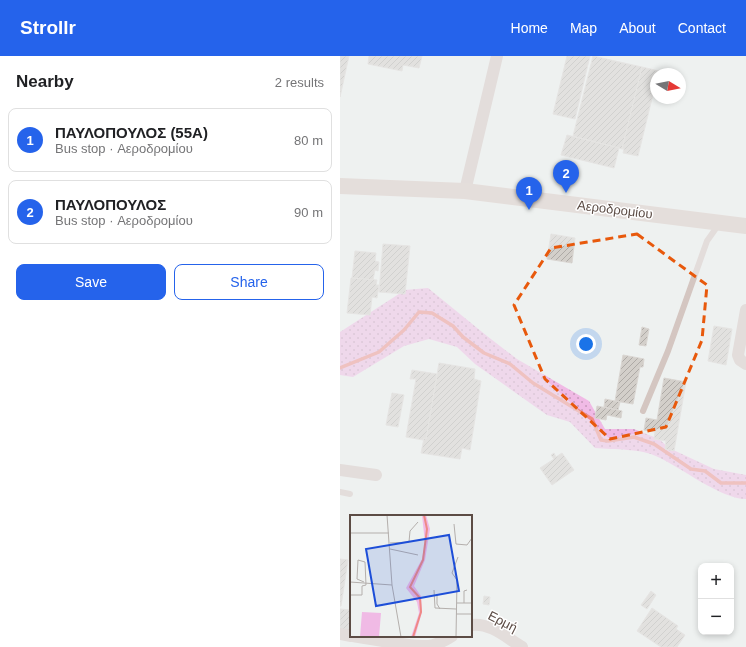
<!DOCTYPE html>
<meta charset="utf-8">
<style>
body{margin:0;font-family:Arial,sans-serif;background:#f2f2f2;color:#202124}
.controls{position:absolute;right:12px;bottom:12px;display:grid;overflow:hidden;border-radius:8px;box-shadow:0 2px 6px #0003}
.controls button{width:36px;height:36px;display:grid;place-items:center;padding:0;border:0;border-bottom:1px solid #e0e0e0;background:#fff;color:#202124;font:20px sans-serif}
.compass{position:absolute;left:310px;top:12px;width:36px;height:36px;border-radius:50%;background:#fff;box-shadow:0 2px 6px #0003;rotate:100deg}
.you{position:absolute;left:246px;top:288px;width:14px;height:14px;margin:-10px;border:3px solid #fff;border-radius:50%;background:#1a73e8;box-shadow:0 0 0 6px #1a73e833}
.badge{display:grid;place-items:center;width:26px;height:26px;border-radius:50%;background:#2563eb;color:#fff;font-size:13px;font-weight:700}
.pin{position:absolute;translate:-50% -33px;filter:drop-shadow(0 1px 2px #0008)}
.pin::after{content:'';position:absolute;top:21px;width:14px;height:12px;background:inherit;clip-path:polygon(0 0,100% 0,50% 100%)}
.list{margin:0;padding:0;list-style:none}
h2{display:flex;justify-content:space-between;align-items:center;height:52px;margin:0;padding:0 16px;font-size:17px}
h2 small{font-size:13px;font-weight:400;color:#757577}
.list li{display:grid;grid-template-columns:26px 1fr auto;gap:12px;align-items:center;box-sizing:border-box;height:64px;margin:0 8px 8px;padding:0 8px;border:1px solid #e0e0e0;border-radius:8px}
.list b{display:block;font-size:15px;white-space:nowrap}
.list p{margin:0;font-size:13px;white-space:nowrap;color:#757577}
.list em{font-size:13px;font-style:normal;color:#757577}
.actions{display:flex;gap:8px;padding:12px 16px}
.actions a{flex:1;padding:9px 0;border:1px solid #2563eb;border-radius:8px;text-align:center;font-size:14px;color:#2563eb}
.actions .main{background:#2563eb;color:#fff}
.map{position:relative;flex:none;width:406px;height:591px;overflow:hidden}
header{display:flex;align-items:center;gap:24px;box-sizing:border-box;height:56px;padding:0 20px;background:#2563eb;color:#fff}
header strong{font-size:19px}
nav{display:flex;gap:22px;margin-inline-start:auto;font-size:14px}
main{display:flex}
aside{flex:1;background:#fff}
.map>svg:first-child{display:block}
</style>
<header>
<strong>Strollr</strong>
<nav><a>Home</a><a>Map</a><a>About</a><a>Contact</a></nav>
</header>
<main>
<aside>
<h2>Nearby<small>2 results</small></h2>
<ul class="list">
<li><span class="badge">1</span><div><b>ΠΑΥΛΟΠΟΥΛΟΣ (55Α)</b><p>Bus stop · Αεροδρομίου</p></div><em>80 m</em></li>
<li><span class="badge">2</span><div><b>ΠΑΥΛΟΠΟΥΛΟΣ</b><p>Bus stop · Αεροδρομίου</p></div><em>90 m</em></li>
</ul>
<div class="actions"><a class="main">Save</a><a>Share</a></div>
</aside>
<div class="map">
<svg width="406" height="591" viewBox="0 0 406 591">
<defs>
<pattern id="grass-dots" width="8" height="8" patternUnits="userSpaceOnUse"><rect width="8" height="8" fill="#f0bae5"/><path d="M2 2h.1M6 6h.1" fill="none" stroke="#c699bb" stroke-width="1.8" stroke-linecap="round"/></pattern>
<pattern id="building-hatch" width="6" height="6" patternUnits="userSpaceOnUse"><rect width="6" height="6" fill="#d3cfca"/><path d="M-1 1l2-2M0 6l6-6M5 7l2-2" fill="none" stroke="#aeaaa6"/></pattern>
</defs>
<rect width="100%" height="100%" fill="#eef1f0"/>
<path fill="url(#grass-dots)" d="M 88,232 L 147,280 L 177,303 L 249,345 L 265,373 L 294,373 L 319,383 L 329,392 L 374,413 L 406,419 L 406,443 C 381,443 342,412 318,401 C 300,392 275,394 255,392 L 230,366 L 207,359 L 135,308 L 117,291 L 89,283 L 64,290 L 13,321 L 0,319 L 0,276 L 65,234 Z"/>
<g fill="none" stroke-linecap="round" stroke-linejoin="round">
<path stroke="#ef8985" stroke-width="3.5" d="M 0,312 L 39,296 L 64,274 L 79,256 L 92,257 L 113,270 L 123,281 L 144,297 L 170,308 L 193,327 L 252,363 L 261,384 L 268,385 L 294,381 L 314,388 L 351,413 L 365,415 L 381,427 L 406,427"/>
</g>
<g fill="url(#building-hatch)" stroke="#dad6d2">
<path d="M 0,0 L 9,0 L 0,41 Z"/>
<path d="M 29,0 L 82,0 L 79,12 L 63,9 L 62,15 L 28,8 Z"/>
<path d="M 227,0 L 250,0 L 235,63 L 213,58 Z"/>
<path d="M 253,0 L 302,11 L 282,93 L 233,80 Z"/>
<path d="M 302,11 L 319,15 L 318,18 L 316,18 L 316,26 L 298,100 L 283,97 L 284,93 L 282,93 Z"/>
<path d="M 227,79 L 279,92 L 274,112 L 221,99 Z"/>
<path d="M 211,178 L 235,182 L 232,207 L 207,203 Z"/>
<path d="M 43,188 L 70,190 L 65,238 L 39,236 Z"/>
<path d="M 15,195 L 36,197 L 35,205 L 39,206 L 38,215 L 35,214 L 33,224 L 12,222 Z"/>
<path d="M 11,222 L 37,224 L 36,229 L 39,229 L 37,242 L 32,241 L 30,259 L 7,257 Z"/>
<path d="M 374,270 L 392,273 L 386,309 L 368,305 Z"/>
<path d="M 302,271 L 309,273 L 306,290 L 299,289 Z"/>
<path d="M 283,299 L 304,303 L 303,311 L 300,311 L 293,348 L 275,345 Z"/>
<path d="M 99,307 L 135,313 L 134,323 L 141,325 L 130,394 L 122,392 L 120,403 L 81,397 L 84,382 L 86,383 Z"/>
<path d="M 72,314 L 97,318 L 86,383 L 84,382 L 83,384 L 66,381 L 76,323 L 70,323 Z"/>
<path d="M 324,322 L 346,326 L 334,395 L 325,393 L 326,385 L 314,383 L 315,376 L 304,374 L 306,362 L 317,364 Z"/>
<path d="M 52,337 L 64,339 L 58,371 L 46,369 Z"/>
<path d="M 265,343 L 280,346 L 278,354 L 264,351 Z"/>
<path d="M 257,350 L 282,355 L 281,362 L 267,359 L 266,364 L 255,362 Z"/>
<path d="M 214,397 L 216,401 L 222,397 L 234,414 L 212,429 L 200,412 L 214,403 L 211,399 Z"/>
<path d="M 0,503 L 8,504 L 1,550 L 0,550 Z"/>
<path d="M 311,535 L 316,539 L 307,553 L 301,549 Z"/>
<path d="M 144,540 L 150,541 L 149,549 L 143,548 Z"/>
<path d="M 312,552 L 338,570 L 336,573 L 345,579 L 337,591 L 321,591 L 297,575 Z"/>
<path d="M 0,553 L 11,554 L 11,577 L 0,575 Z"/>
</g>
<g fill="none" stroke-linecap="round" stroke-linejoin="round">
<g stroke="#d4c6c1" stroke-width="6">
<path d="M 303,355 L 328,295 L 367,185 L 379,168"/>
<path d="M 0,436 L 10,438"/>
</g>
<g stroke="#d4c6c1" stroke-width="12">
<path d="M 125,135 L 157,0"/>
<path d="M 406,254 L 398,299 L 400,304 L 406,308"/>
<path d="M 0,414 L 36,419"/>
<path d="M 131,569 C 150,566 167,582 182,591"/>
<path d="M 0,578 L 11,580"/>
<path d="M 13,580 C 32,583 71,591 89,590 C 98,589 105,584 112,580"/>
</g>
<path stroke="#d8c8c0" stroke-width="16" d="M 0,130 L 125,135 L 406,170"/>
</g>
<path d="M0 0H406V591H0ZM 297,178 L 367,229 L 362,284 L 326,371 L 270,383 L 205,323 L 174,249 L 211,192 Z" fill="#eef1f0" fill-opacity=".55" fill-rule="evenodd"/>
<path fill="none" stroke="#e8590c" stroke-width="3" stroke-dasharray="8 5" stroke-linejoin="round" d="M 297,178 L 367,229 L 362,284 L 326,371 L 270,383 L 205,323 L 174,249 L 211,192 Z"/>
<g text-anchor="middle" stroke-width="3" stroke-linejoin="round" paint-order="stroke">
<g font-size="13" fill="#5c4c45" stroke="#fff">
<text transform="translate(275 153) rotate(7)" y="5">Αεροδρομίου</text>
<text transform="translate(163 565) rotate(27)" y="5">Ερμή</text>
</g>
</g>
<g transform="translate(10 459)">
<rect width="122" height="122" fill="#eef1f0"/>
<path d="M 72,0 L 76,0 L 80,14 L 75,45 L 64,71 L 71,81 L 72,97 L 65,122 L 61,122 L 69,98 L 67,87 L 56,73 L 72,44 L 75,28 ZM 12,97 L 31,98 L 29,122 L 10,122 Z" fill="#f0bae5"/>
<path fill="none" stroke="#ef8985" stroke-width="2" d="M 63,122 L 71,97 L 70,83 L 60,72 L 73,45 L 77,14 L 74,0"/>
<path fill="none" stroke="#b4afac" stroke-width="1" d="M 37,0 L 42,70 L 51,122M 104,9 L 106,29 L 117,30 L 122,23M 0,18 L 39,18M 40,28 L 59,27 L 60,16 L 68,7M 40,34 L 68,40M 0,67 L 42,70M 84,75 L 85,93 L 106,94M 87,79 L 87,89 L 90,94M 0,80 L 12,80 L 12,71 L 16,70 L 15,47 L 8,45 L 7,64 L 14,67M 107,88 L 122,88M 114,88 L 114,76 L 117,75M 106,99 L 122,99M 106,122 L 107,65 L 102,58 L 108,42"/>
<path fill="#1d4ed8" fill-opacity="0.15" stroke="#1d4ed8" stroke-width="2" d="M 99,20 L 109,76 L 26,91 L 16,34 Z"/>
<rect width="122" height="122" fill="none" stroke="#5c4c45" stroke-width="2"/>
</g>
</svg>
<div class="controls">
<button>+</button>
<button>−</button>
</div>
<svg class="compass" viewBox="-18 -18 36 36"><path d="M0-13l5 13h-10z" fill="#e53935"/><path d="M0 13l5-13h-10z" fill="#757577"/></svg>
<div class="you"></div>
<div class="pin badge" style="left:189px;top:154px">1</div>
<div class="pin badge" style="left:226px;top:137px">2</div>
</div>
</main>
